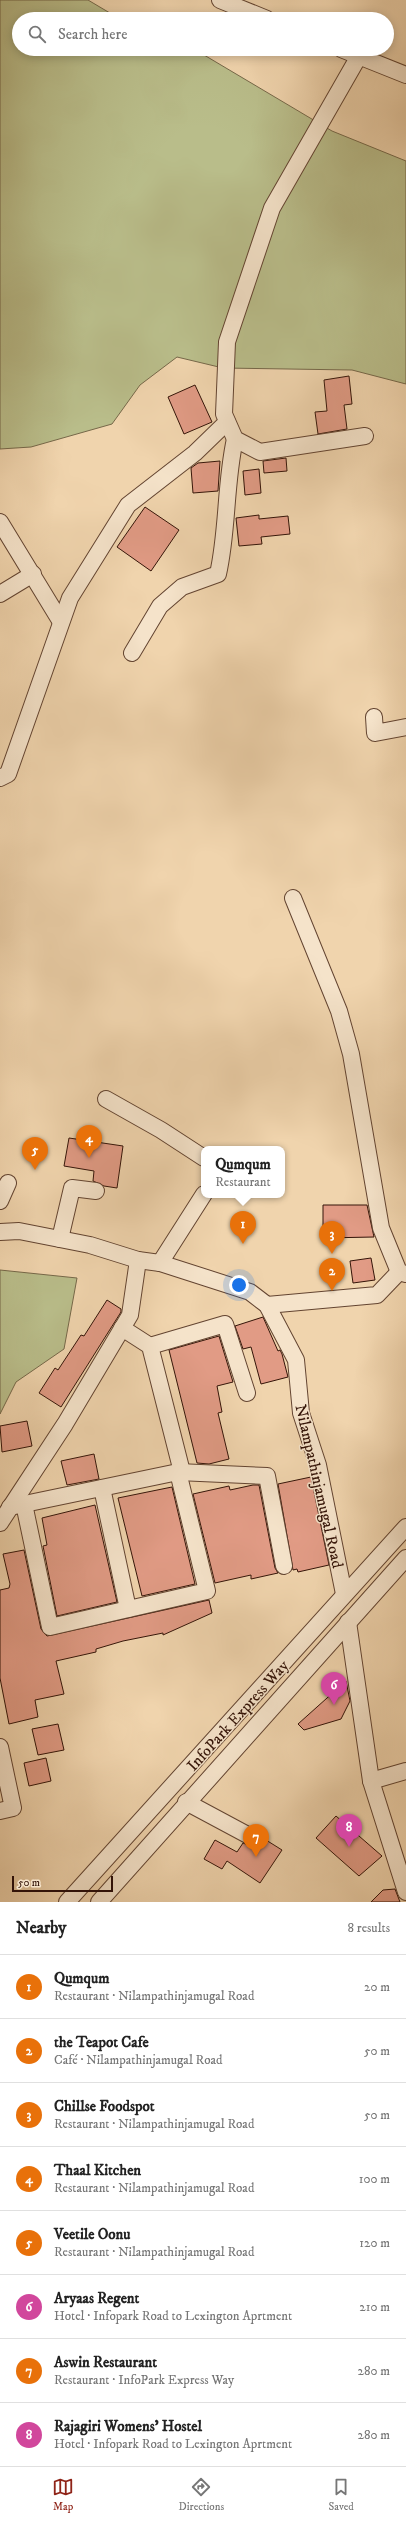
<!DOCTYPE html>
<meta charset="utf-8">
<style>
body{margin:0;font-family:"IM FELL DW Pica",serif;background:#f2f2f2;color:#222}
.scale{position:absolute;left:12px;bottom:10px;width:101px;box-sizing:border-box;padding-left:4px;border:2px solid #341408;border-top:0;font-size:11px;line-height:14px;white-space:nowrap;color:#341408;-webkit-text-stroke:3px #f5e3ca;paint-order:stroke}
.you{position:absolute;left:239px;top:1285px;width:14px;height:14px;margin:-10px;border:3px solid #fff;border-radius:50%;background:#1a73e8;box-shadow:0 0 0 6px #1a73e833}
.badge{display:grid;place-items:center;width:26px;height:26px;border-radius:50%;background:#8f2418;color:#fff;font-size:13px;font-weight:700}
.pin{position:absolute;translate:-50% -33px;filter:drop-shadow(0 1px 2px #0008)}
.pin::after{content:'';position:absolute;top:21px;width:14px;height:12px;background:inherit;clip-path:polygon(0 0,100% 0,50% 100%)}
.popup{position:absolute;left:201px;top:1146px;width:84px;height:52px;box-sizing:border-box;display:grid;place-content:center;border-radius:8px;background:#fff;filter:drop-shadow(0 1px 3px #0005);font-size:13px;white-space:nowrap;color:#767676}
.popup b{font-size:15px;color:#222}
.popup::after{content:'';position:absolute;left:50%;top:100%;margin-left:-8px;border:8px solid transparent;border-top-color:#fff}
.list{margin:0;padding:0;list-style:none}
h2{display:flex;justify-content:space-between;align-items:center;height:52px;margin:0;padding:0 16px;font-size:17px}
h2 small{font-size:13px;font-weight:400;color:#767676}
.list li{display:grid;grid-template-columns:26px 1fr auto;gap:12px;align-items:center;box-sizing:border-box;height:64px;padding:0 16px;border-top:1px solid #e0e0e0}
.list b{display:block;font-size:15px;white-space:nowrap}
.list p{margin:0;font-size:13px;white-space:nowrap;color:#767676}
.list em{font-size:13px;font-style:normal;color:#767676}
.icon{flex:none;width:22px;height:22px;fill:none;stroke:currentColor;stroke-width:2;stroke-linecap:round;stroke-linejoin:round}
.map{position:relative;flex:none;width:406px;height:1902px;overflow:hidden}
.search{position:absolute;background:#fff;box-shadow:0 2px 10px #0003;left:12px;right:12px;top:12px;height:44px;display:flex;align-items:center;gap:10px;box-sizing:border-box;padding:0 14px;border-radius:22px;color:#767676;font-size:15px}
.sheet{height:564px;background:#fff}
nav{display:flex;justify-content:space-around;align-items:center;box-sizing:border-box;height:56px;border-top:1px solid #e0e0e0;background:#fff;font-size:11px;color:#767676}
nav a{display:grid;justify-items:center;gap:2px}
nav .on{color:#8f2418}
.map>svg:first-child{display:block}
</style>
<div class="map">
<svg width="406" height="1902" viewBox="0 0 406 1902">
<rect width="100%" height="100%" fill="#f0d4ad"/>
<filter id="stains"><feTurbulence type="fractalNoise" baseFrequency=".005" numOctaves="4"/><feColorMatrix values="0 0 0 0 .2 0 0 0 0 .09 0 0 0 0 .02 0 0 0 .5 -.17"/></filter>
<radialGradient id="worn" r=".72"><stop offset=".6" stop-color="#630" stop-opacity="0"/><stop offset="1" stop-color="#630" stop-opacity=".3"/></radialGradient>
<g fill="#b9bd8a" stroke="#766849">
<path d="M 0,0 L 88,0 L 120,19 L 19,19 L 19,49 L 194,49 L 332,131 L 406,161 L 406,384 L 352,370 L 223,368 L 177,357 L 140,385 L 112,424 L 31,447 L 0,449 Z"/>
<path d="M 0,1270 L 77,1278 L 64,1349 L 16,1382 L 0,1414 Z"/>
</g>
<g fill="#e19b85" stroke="#341408">
<path d="M 349,376 L 352,404 L 344,405 L 347,429 L 318,434 L 315,412 L 327,411 L 324,380 Z"/>
<path d="M 195,385 L 212,422 L 184,434 L 168,397 Z"/>
<path d="M 286,458 L 287,471 L 264,473 L 263,461 Z"/>
<path d="M 220,461 L 218,491 L 193,493 L 191,468 L 198,463 Z"/>
<path d="M 259,469 L 261,493 L 245,495 L 243,471 Z"/>
<path d="M 145,507 L 179,530 L 151,571 L 117,547 Z"/>
<path d="M 259,515 L 259,519 L 288,516 L 290,534 L 261,537 L 262,544 L 239,546 L 236,518 Z"/>
<path d="M 69,1138 L 123,1146 L 117,1188 L 104,1186 L 93,1181 L 94,1171 L 64,1166 Z"/>
<path d="M 323,1205 L 367,1205 L 374,1237 L 323,1238 Z"/>
<path d="M 371,1258 L 375,1280 L 353,1283 L 350,1261 Z"/>
<path d="M 107,1300 L 121,1309 L 121,1312 L 61,1407 L 39,1393 L 55,1368 L 58,1370 L 81,1335 L 84,1336 Z"/>
<path d="M 263,1317 L 278,1351 L 280,1350 L 282,1354 L 288,1377 L 261,1384 L 251,1347 L 243,1349 L 235,1326 Z"/>
<path d="M 219,1336 L 233,1382 L 217,1386 L 222,1412 L 218,1413 L 229,1459 L 209,1464 L 197,1463 L 169,1350 Z"/>
<path d="M 27,1421 L 32,1446 L 2,1452 L 0,1426 Z"/>
<path d="M 94,1454 L 99,1479 L 67,1485 L 61,1461 Z"/>
<path d="M 311,1477 L 329,1565 L 298,1572 L 297,1569 L 293,1570 L 278,1484 Z"/>
<path d="M 253,1485 L 259,1485 L 275,1568 L 278,1573 L 251,1579 L 251,1575 L 215,1583 L 193,1494 L 229,1486 L 230,1490 Z"/>
<path d="M 172,1487 L 195,1584 L 142,1596 L 118,1498 Z"/>
<path d="M 95,1505 L 117,1602 L 57,1616 L 43,1546 L 47,1545 L 42,1518 Z"/>
<path d="M 24,1550 L 41,1629 L 47,1636 L 209,1600 L 212,1613 L 163,1635 L 163,1633 L 123,1641 L 96,1649 L 96,1652 L 56,1661 L 64,1694 L 35,1700 L 38,1717 L 9,1724 L 0,1678 L 0,1590 L 9,1588 L 10,1584 L 3,1554 Z"/>
<path d="M 346,1681 L 350,1701 L 341,1719 L 304,1730 L 298,1724 Z"/>
<path d="M 58,1724 L 64,1750 L 38,1755 L 32,1729 Z"/>
<path d="M 46,1758 L 51,1781 L 29,1786 L 24,1763 Z"/>
<path d="M 336,1816 L 382,1856 L 359,1876 L 316,1838 Z"/>
<path d="M 215,1840 L 237,1852 L 243,1843 L 258,1849 L 265,1845 L 266,1840 L 282,1850 L 260,1883 L 227,1861 L 222,1869 L 204,1859 Z"/>
<path d="M 395,1889 L 400,1902 L 371,1902 L 383,1890 Z"/>
</g>
<g fill="none" stroke-linecap="round" stroke-linejoin="round">
<defs>
<g id="minor">
<path d="M 220,0 L 267,19"/>
<path d="M 341,49 L 406,75"/>
<path d="M 359,56 L 272,208 L 227,342 L 224,414 L 235,439 L 260,452 L 365,436"/>
<path d="M 0,522 L 61,622"/>
<path d="M 0,594 L 33,574"/>
<path d="M 132,653 L 160,606 L 182,587 L 218,574 C 228,530 225,484 235,439"/>
<path d="M 374,717 L 375,733 L 406,727"/>
<path d="M 0,778 L 8,774 L 70,598 L 128,505 L 195,453 L 227,422"/>
<path d="M 293,898 L 339,1011 L 351,1054 L 381,1228 L 399,1272 L 406,1274"/>
<path d="M 106,1099 L 161,1130 L 204,1158"/>
<path d="M 0,1201 L 8,1183"/>
<path d="M 0,1232 L 19,1231 L 90,1245 L 138,1260 L 160,1263 L 250,1292 L 267,1305 L 296,1360 L 301,1413 L 318,1465 L 344,1594"/>
<path d="M 60,1239 L 72,1188 L 96,1191"/>
<path d="M 160,1263 L 204,1194"/>
<path d="M 267,1305 L 377,1295 L 399,1272"/>
<path d="M 122,1328 L 150,1346 L 182,1472"/>
<path d="M 150,1346 L 225,1324 L 247,1393"/>
<path d="M 102,1488 L 128,1609"/>
<path d="M 24,1504 L 50,1627 L 207,1591 L 178,1472"/>
<path d="M 10,1507 L 178,1472 L 267,1476 L 284,1566"/>
<path d="M 0,1523 L 65,1424 L 130,1315 L 138,1260"/>
<path d="M 348,1622 L 371,1781 L 406,1892"/>
<path d="M 0,1747 L 13,1808 L 0,1811"/>
<path d="M 371,1781 L 406,1771"/>
<path d="M 186,1802 L 257,1840"/>
<path d="M 67,1902 L 406,1527"/>
<path d="M 99,1902 L 406,1558"/>
</g>
</defs>
<use href="#minor" stroke="#634431" stroke-width="18"/>
<use href="#minor" stroke="#f5e3ca" stroke-width="16"/>
</g>
<g text-anchor="middle" stroke-width="3" stroke-linejoin="round" paint-order="stroke">
<g font-size="16" fill="#341408" stroke="#f5e3ca">
<text transform="translate(320 1486) rotate(77)" y="6">Nilampathinjamugal Road</text>
<text transform="translate(237 1715) rotate(-48)" y="6">InfoPark Express Way</text>
</g>
</g>
<rect width="100%" height="100%" filter="url(#stains)"/>
<rect width="100%" height="100%" fill="url(#worn)"/>
</svg>
<div class="scale">50 m</div>
<div class="you"></div>
<div class="pin badge" style="left:243px;top:1244px;background:#e8710a">1</div>
<div class="popup"><b>Qumqum</b>Restaurant</div>
<div class="pin badge" style="left:332px;top:1291px;background:#e8710a">2</div>
<div class="pin badge" style="left:332px;top:1254px;background:#e8710a">3</div>
<div class="pin badge" style="left:89px;top:1158px;background:#e8710a">4</div>
<div class="pin badge" style="left:35px;top:1170px;background:#e8710a">5</div>
<div class="pin badge" style="left:334px;top:1705px;background:#d1479c">6</div>
<div class="pin badge" style="left:256px;top:1857px;background:#e8710a">7</div>
<div class="pin badge" style="left:349px;top:1847px;background:#d1479c">8</div>
<div class="search"><svg class="icon" aria-label="search" viewBox="0 0 24 24"><circle cx="10" cy="10" r="6"/><path d="M15 15l6 6"/></svg>Search here</div>
</div>
<section class="sheet">
<h2>Nearby<small>8 results</small></h2>
<ul class="list">
<li><span class="badge" style="background:#e8710a">1</span><div><b>Qumqum</b><p>Restaurant · Nilampathinjamugal Road</p></div><em>20 m</em></li>
<li><span class="badge" style="background:#e8710a">2</span><div><b>the Teapot Cafe</b><p>Café · Nilampathinjamugal Road</p></div><em>50 m</em></li>
<li><span class="badge" style="background:#e8710a">3</span><div><b>Chillse Foodspot</b><p>Restaurant · Nilampathinjamugal Road</p></div><em>50 m</em></li>
<li><span class="badge" style="background:#e8710a">4</span><div><b>Thaal Kitchen</b><p>Restaurant · Nilampathinjamugal Road</p></div><em>100 m</em></li>
<li><span class="badge" style="background:#e8710a">5</span><div><b>Veetile Oonu</b><p>Restaurant · Nilampathinjamugal Road</p></div><em>120 m</em></li>
<li><span class="badge" style="background:#d1479c">6</span><div><b>Aryaas Regent</b><p>Hotel · Infopark Road to Lexington Aprtment</p></div><em>210 m</em></li>
<li><span class="badge" style="background:#e8710a">7</span><div><b>Aswin Restaurant</b><p>Restaurant · InfoPark Express Way</p></div><em>280 m</em></li>
<li><span class="badge" style="background:#d1479c">8</span><div><b>Rajagiri Womens' Hostel</b><p>Hotel · Infopark Road to Lexington Aprtment</p></div><em>280 m</em></li>
</ul>
</section>
<nav>
<a class="on"><svg class="icon" aria-label="map" viewBox="0 0 24 24"><path d="M3 6l6-2 6 2 6-2v14l-6 2-6-2-6 2zM9 4v14M15 6v14"/></svg>Map</a>
<a><svg class="icon" aria-label="directions" viewBox="0 0 24 24"><path d="M12 3l9 9-9 9-9-9zM9 14v-3h6M13 9l2 2-2 2"/></svg>Directions</a>
<a><svg class="icon" aria-label="saved" viewBox="0 0 24 24"><path d="M7 4h10v16l-5-4-5 4z"/></svg>Saved</a>
</nav>
